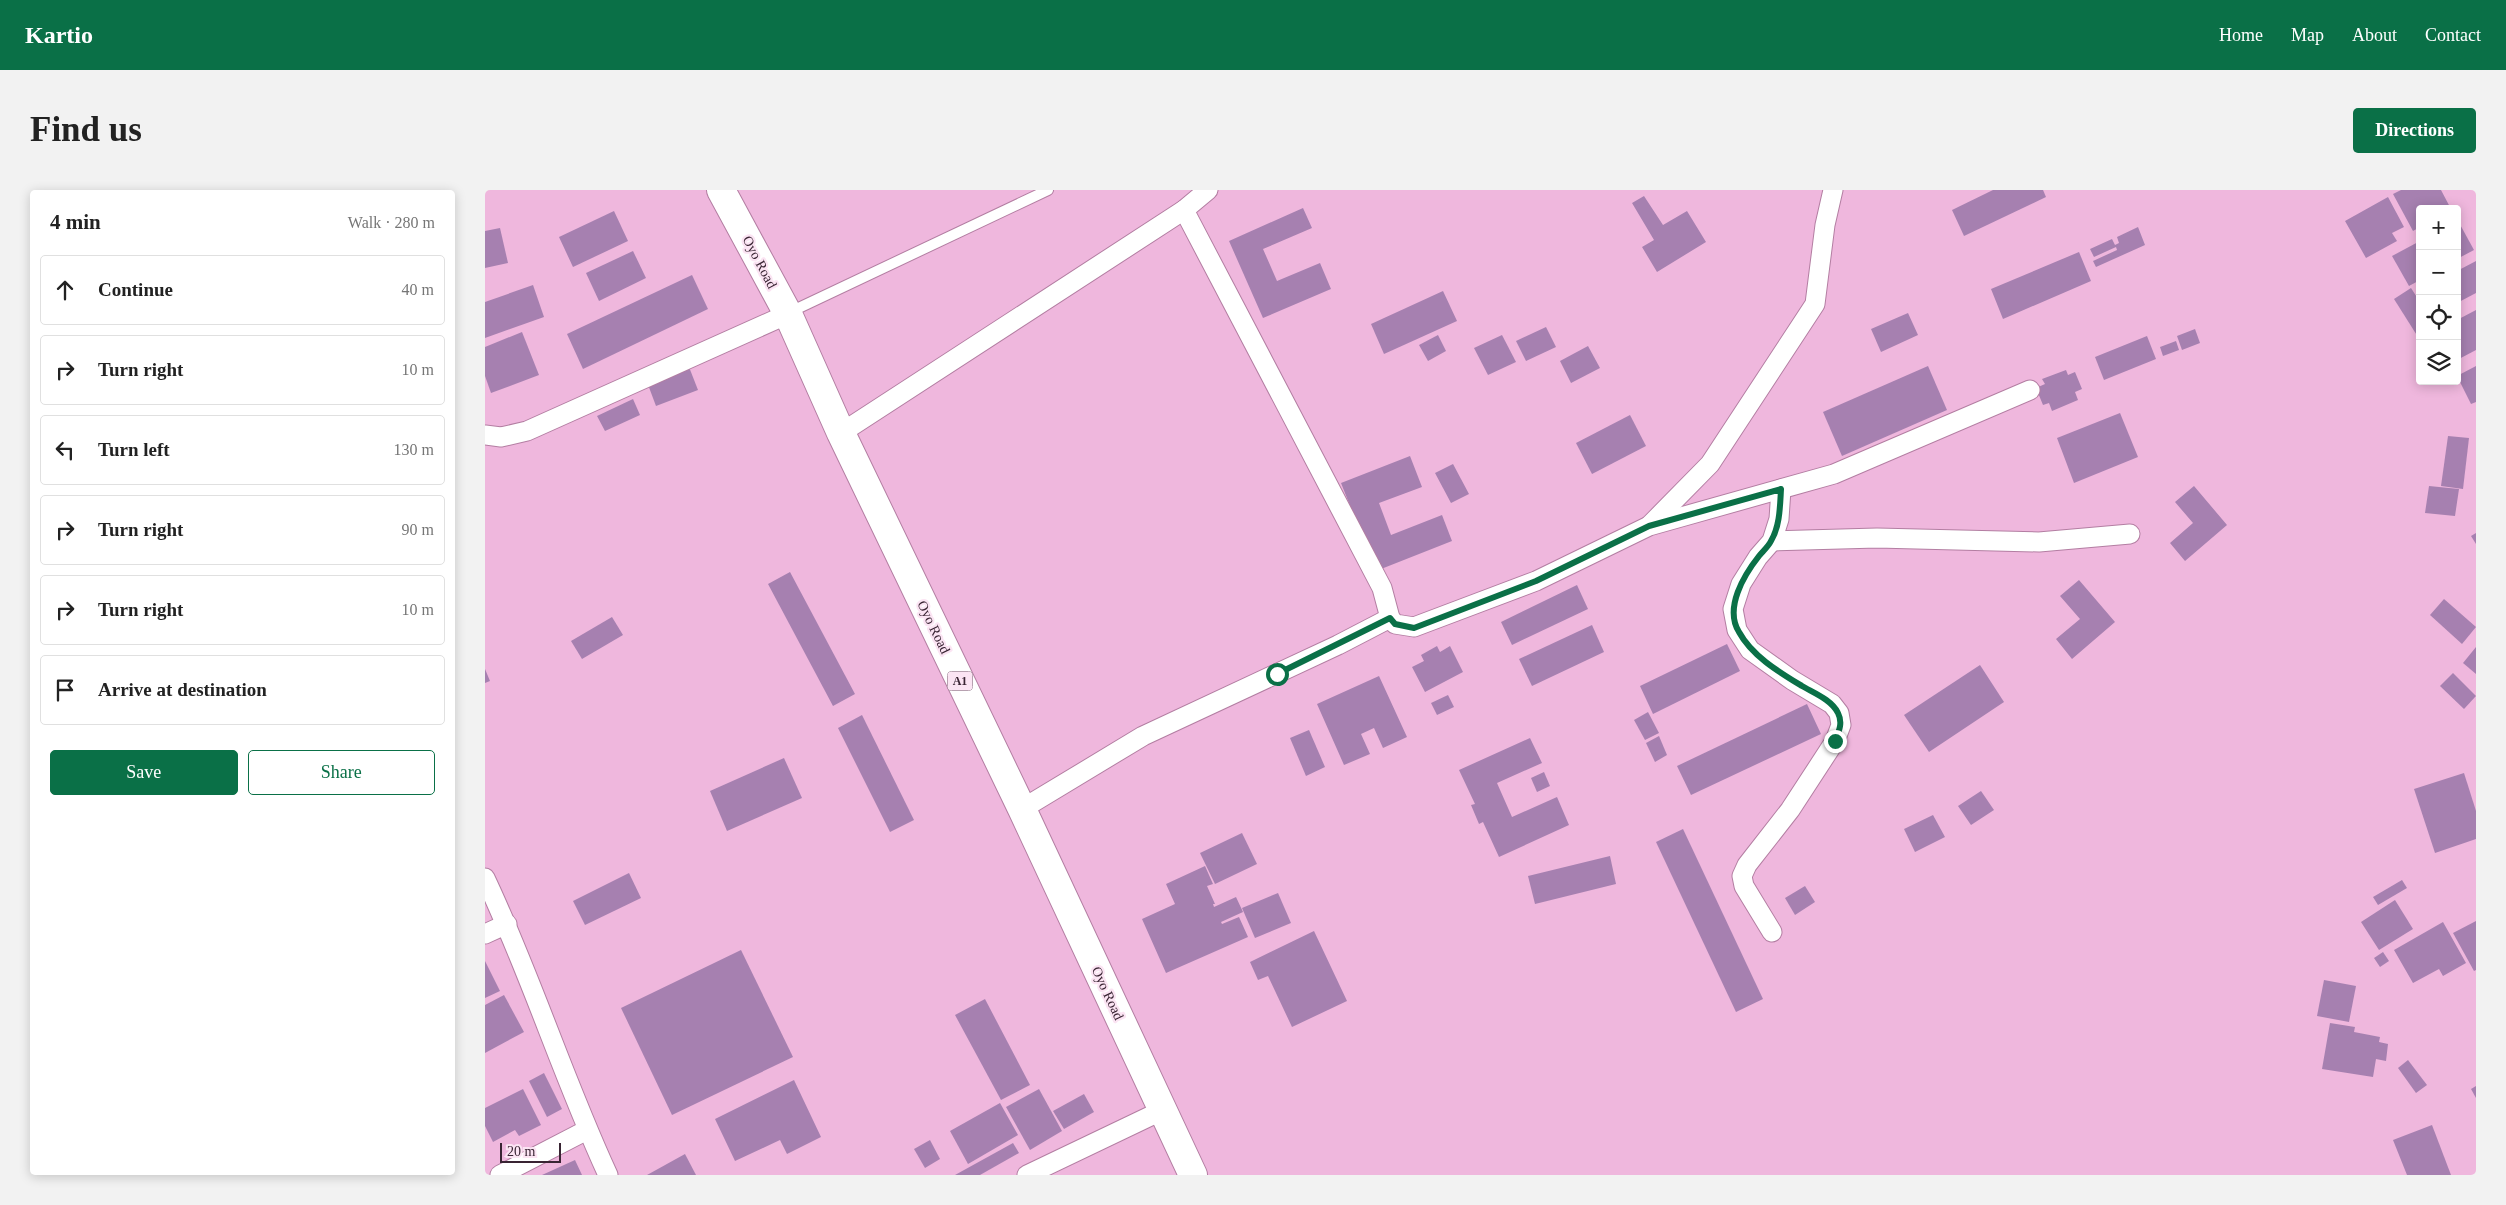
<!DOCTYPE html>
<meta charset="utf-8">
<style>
body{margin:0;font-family:Georgia,serif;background:#f2f2f2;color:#222}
.controls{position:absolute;right:15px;top:15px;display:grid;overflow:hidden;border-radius:5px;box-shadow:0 2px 12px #0003}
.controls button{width:45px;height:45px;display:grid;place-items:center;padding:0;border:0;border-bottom:1px solid #e0e0e0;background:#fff;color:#222;font:25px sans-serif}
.scale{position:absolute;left:15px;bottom:12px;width:61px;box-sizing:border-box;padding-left:5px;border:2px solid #392433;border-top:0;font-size:14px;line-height:18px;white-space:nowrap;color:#392433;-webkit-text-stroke:4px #fbe4f3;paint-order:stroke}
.stop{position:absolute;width:15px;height:15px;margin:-11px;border:4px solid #0a7047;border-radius:50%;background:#fff}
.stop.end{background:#0a7047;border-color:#fff;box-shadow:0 1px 5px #0008}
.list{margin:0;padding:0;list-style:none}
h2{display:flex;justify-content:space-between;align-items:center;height:65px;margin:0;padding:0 20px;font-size:21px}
h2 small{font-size:16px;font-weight:400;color:#767676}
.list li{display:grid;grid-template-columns:32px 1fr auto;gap:15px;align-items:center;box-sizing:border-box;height:70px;margin:0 10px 10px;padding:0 10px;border:1px solid #e0e0e0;border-radius:5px}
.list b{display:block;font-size:19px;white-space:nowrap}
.list em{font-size:16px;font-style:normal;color:#767676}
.actions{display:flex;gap:10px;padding:15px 20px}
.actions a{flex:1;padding:11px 0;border:1px solid #0a7047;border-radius:5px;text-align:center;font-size:18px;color:#0a7047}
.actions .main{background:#0a7047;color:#fff}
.icon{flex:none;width:28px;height:28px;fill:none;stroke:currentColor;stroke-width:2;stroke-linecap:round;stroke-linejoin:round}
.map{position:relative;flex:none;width:1991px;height:985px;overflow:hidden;border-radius:5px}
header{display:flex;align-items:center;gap:30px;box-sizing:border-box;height:70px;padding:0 25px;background:#0a7047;color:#fff}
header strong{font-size:24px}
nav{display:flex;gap:28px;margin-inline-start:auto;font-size:18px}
.intro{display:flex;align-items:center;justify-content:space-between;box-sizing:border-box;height:120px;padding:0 30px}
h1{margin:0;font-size:35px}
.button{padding:12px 22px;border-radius:5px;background:#0a7047;color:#fff;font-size:18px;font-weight:700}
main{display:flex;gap:30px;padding:0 30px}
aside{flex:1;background:#fff;border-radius:5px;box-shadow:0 2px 12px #0003}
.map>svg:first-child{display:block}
</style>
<header>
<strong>Kartio</strong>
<nav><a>Home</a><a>Map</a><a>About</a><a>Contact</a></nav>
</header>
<div class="intro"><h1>Find us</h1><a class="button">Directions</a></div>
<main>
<aside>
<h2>4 min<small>Walk · 280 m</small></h2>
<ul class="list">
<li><svg class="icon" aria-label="ahead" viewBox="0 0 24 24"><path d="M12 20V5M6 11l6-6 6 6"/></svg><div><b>Continue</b></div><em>40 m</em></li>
<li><svg class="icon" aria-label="right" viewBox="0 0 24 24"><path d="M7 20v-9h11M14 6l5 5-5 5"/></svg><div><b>Turn right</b></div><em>10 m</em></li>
<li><svg class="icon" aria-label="left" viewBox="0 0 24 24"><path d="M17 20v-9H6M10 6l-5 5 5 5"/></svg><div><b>Turn left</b></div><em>130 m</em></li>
<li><svg class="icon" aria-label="right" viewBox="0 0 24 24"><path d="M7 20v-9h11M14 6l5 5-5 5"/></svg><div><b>Turn right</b></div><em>90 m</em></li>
<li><svg class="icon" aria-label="right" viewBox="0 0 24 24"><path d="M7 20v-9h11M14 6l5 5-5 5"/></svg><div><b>Turn right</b></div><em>10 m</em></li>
<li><svg class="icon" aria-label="arrive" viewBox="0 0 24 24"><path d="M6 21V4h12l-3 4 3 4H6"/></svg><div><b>Arrive at destination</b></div></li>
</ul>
<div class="actions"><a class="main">Save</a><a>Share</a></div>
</aside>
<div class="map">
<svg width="1991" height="985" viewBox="0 0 1991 985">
<rect width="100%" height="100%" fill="#efb7dd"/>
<g fill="#a680b0">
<path d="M 1508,0 L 1558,0 L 1561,7 L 1479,46 L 1467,20 Z"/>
<path d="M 1916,0 L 1956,0 L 1966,19 L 1935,19 L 1935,37 L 1928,41 L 1908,4 Z"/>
<path d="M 1159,6 L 1178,35 L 1202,21 L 1221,52 L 1172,82 L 1157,57 L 1169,50 L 1147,13 Z"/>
<path d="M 1903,7 L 1919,37 L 1907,43 L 1912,51 L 1881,68 L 1860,31 Z"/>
<path d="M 818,18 L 827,38 L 778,59 L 792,91 L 835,73 L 846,99 L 778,128 L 744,51 Z"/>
<path d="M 129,21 L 143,51 L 88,77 L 74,47 Z"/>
<path d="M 1972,29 L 1989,60 L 1972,69 Z"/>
<path d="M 1653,37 L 1660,55 L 1611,77 L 1608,71 L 1632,60 L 1631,57 L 1609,67 L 1605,59 L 1627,49 L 1630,55 L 1634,53 L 1632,47 Z"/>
<path d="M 15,38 L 23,73 L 0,78 L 0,41 Z"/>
<path d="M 1935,51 L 1935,90 L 1924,96 L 1907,66 Z"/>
<path d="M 148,61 L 161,88 L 114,111 L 101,83 Z"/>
<path d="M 1594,62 L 1606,91 L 1518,129 L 1506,99 Z"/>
<path d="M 1991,71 L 1991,103 L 1972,113 L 1972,81 Z"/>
<path d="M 207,85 L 223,119 L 98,179 L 82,144 Z"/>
<path d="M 48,95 L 59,127 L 0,148 L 0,112 Z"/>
<path d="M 1926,98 L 1935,112 L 1935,146 L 1933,147 L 1909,109 Z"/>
<path d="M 958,101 L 972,131 L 899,164 L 886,134 Z"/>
<path d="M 1991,120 L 1991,160 L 1972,170 L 1972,130 Z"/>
<path d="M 1423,123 L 1433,145 L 1396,162 L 1386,139 Z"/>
<path d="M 1061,137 L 1071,157 L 1041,171 L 1031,151 Z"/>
<path d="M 1710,139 L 1715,153 L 1697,160 L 1692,146 Z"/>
<path d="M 37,142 L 54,185 L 6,203 L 0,186 L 0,157 Z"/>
<path d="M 953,145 L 961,161 L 943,171 L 934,155 Z"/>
<path d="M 1017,145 L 1031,172 L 1003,185 L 989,158 Z"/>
<path d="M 1662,146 L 1671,169 L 1619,190 L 1610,167 Z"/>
<path d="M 1691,151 L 1694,160 L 1678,166 L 1675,157 Z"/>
<path d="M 1103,156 L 1115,178 L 1086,193 L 1075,171 Z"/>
<path d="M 1443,176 L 1462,220 L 1357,266 L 1338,222 Z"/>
<path d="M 1991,176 L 1991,212 L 1986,214 L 1972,186 Z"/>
<path d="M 204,177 L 213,200 L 171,216 L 162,192 Z"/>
<path d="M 1581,180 L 1583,185 L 1590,182 L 1597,199 L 1590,202 L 1593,210 L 1567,221 L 1564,213 L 1558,215 L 1551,198 L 1560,194 L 1557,189 Z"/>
<path d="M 148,209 L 155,225 L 120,241 L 112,226 Z"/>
<path d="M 1635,223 L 1653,267 L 1589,293 L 1572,248 Z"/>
<path d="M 1145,225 L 1161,256 L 1107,284 L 1091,253 Z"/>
<path d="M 1963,246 L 1984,248 L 1978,299 L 1956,296 Z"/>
<path d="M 925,266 L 937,297 L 894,313 L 906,345 L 957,325 L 967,351 L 891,381 L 856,293 Z"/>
<path d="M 968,274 L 984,304 L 966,313 L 950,283 Z"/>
<path d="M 1709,296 L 1742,335 L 1700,371 L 1685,353 L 1708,333 L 1690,312 Z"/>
<path d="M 1944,296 L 1974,299 L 1970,326 L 1940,323 Z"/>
<path d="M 1991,343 L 1991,354 L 1986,346 Z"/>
<path d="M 305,382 L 370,504 L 348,516 L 283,394 Z"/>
<path d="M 1594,390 L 1630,432 L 1587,469 L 1571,449 L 1595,429 L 1575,406 Z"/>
<path d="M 1092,395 L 1103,419 L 1027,455 L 1016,432 Z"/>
<path d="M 1959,409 L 1991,437 L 1977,454 L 1945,425 Z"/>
<path d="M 127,427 L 138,445 L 97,469 L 86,451 Z"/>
<path d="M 1107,435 L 1119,462 L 1047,496 L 1034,469 Z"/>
<path d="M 1242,454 L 1255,481 L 1168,524 L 1155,496 Z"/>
<path d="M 952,456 L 955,462 L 965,456 L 978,482 L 940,502 L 927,477 L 939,471 L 936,465 Z"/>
<path d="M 1991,457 L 1991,484 L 1978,473 Z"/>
<path d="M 1495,475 L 1519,512 L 1444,562 L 1419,525 Z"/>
<path d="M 0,479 L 5,491 L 0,493 Z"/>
<path d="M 1968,483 L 1991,506 L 1979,519 L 1955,496 Z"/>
<path d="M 894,486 L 922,547 L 898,558 L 889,538 L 876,544 L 885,564 L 859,575 L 832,514 Z"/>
<path d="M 963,505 L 969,517 L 952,525 L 946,513 Z"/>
<path d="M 1322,514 L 1336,544 L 1206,605 L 1192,576 Z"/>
<path d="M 1163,522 L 1174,543 L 1160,550 L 1149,530 Z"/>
<path d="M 377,525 L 429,630 L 405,642 L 353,538 Z"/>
<path d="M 824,540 L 840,577 L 821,586 L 805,548 Z"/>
<path d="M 1174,546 L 1182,565 L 1170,572 L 1161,553 Z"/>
<path d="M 1045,548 L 1057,573 L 1012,593 L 1027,627 L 1072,607 L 1084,635 L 1014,667 L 998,632 L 994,634 L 986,615 L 990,614 L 974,580 Z"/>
<path d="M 299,568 L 317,608 L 242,641 L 225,601 Z"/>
<path d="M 1059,582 L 1065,596 L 1052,602 L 1046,588 Z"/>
<path d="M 1979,583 L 1991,621 L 1991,649 L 1950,663 L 1929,599 Z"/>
<path d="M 1496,601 L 1509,620 L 1486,635 L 1473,616 Z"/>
<path d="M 1448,625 L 1460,647 L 1430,662 L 1419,639 Z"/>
<path d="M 1198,639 L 1278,809 L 1251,822 L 1171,652 Z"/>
<path d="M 757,643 L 772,674 L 730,694 L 715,663 Z"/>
<path d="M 1125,666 L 1131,694 L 1050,714 L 1043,686 Z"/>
<path d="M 720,676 L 728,694 L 722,696 L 730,714 L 728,714 L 729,717 L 751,707 L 758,722 L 736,732 L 737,734 L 754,727 L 763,747 L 681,783 L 657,729 L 690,714 L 681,694 Z"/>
<path d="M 144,683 L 156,708 L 100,735 L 88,711 Z"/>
<path d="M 1917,690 L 1922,698 L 1893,715 L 1888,707 Z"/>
<path d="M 1320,696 L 1330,712 L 1310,725 L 1300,708 Z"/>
<path d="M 793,703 L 806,733 L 770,748 L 757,718 Z"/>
<path d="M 1910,710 L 1928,739 L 1894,760 L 1876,732 Z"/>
<path d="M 1991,731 L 1991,780 L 1989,781 L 1968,743 Z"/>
<path d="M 1958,732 L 1981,773 L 1958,786 L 1954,779 L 1928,793 L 1909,760 Z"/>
<path d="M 829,741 L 862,811 L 807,837 L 783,786 L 773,790 L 765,772 Z"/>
<path d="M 256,760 L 308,867 L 187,925 L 136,818 Z"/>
<path d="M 1898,762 L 1904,771 L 1895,777 L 1889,768 Z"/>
<path d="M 0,771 L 15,801 L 0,808 Z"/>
<path d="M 1839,790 L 1871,796 L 1864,832 L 1832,826 Z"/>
<path d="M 19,805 L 39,842 L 0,863 L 0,815 Z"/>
<path d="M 500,809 L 545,895 L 516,910 L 470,825 Z"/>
<path d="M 1845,833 L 1870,837 L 1869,842 L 1895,847 L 1894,852 L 1903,854 L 1901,871 L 1891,869 L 1888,887 L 1837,879 Z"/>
<path d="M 1923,870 L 1942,895 L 1931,903 L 1913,878 Z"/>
<path d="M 59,883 L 77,919 L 62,927 L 44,891 Z"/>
<path d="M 309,890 L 336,947 L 302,964 L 295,950 L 250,971 L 230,929 Z"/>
<path d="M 1991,896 L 1991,908 L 1986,899 Z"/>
<path d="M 38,899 L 56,935 L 34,946 L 30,940 L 8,952 L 0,936 L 0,918 Z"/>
<path d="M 554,899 L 577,941 L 545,960 L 521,917 Z"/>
<path d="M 599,904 L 609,922 L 579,939 L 568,921 Z"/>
<path d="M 515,913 L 533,945 L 483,974 L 465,941 Z"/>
<path d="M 1947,935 L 1966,985 L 1922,985 L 1908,950 Z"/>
<path d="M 445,950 L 455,969 L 440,978 L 429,959 Z"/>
<path d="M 528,953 L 534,963 L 495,985 L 470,985 Z"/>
<path d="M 200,964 L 211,985 L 162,985 Z"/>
<path d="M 90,970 L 97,985 L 57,985 Z"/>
</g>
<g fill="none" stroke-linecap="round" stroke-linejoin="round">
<defs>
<path id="lane" d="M 303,123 L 563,0"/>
<g id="street">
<path d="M 699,20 L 897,398 L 905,428 L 910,434 L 929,437 L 1051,391 L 1164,336 L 1349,284 L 1545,200"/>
<path d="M 356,243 L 699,20 L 723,0"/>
<path d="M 0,245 L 16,247 L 42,241 L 303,124"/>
<path d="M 1165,335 L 1225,274 L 1330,114 L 1340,35 L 1348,0"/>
<path d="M 1287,351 L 1392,348 L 1554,352 L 1645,344"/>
<path d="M 537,619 L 658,546 L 853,455 L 905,428"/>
<path d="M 0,688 C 46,785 78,888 123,985"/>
<path d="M 1287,742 L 1259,696 L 1257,686 L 1262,675 L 1305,620 L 1350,551 L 1356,535 L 1354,523 L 1347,514 L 1307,490 L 1265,460 L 1252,440 L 1248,419 L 1256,394 L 1273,367 L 1287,351 L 1294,329 L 1296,299"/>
<path d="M 0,744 L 22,734"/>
<path d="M 15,985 L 102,940"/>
<path d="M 542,985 L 678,920"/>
</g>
<path id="highway" d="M 236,0 L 303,124 L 356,243 L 537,619 L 708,985"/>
</defs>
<use href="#lane" stroke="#b37ea2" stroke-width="12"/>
<use href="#street" stroke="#b37ea2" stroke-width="21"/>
<use href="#highway" stroke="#b37ea2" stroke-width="30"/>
<use href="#lane" stroke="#fff" stroke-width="10"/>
<use href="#street" stroke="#fff" stroke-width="19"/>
<use href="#highway" stroke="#fff" stroke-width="28"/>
</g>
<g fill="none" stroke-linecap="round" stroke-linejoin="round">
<path stroke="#0a7047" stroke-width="6" d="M 792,484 L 905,428 L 910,434 L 929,438 L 1051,391 L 1164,336 L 1296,299 C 1295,316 1295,336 1286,351 C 1283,357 1278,361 1274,366 C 1259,385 1239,418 1254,442 C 1267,466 1294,482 1317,496 C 1329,503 1347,510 1353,523 C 1358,533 1354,541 1350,551"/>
</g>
<g text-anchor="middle" stroke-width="4.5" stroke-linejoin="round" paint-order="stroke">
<rect fill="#fbe4f3" stroke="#735e6d" stroke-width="1" x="462.5" y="481.5" width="25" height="19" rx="4"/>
<g font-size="12" font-weight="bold" fill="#392433">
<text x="475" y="495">A1</text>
</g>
<g font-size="14" fill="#392433" stroke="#fbe4f3">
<text transform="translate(275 72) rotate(62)" y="5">Oyo Road</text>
<text transform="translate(449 437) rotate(64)" y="5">Oyo Road</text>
<text transform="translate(623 803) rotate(65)" y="5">Oyo Road</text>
</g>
</g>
</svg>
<div class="controls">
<button>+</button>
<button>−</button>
<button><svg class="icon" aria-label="locate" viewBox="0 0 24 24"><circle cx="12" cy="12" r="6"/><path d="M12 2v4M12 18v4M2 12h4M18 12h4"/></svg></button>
<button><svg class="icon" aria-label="layers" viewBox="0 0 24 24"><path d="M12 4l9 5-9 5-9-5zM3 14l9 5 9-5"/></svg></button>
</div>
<div class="scale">20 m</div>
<div class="stop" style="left:792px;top:484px"></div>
<div class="stop end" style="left:1350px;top:551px"></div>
</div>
</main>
